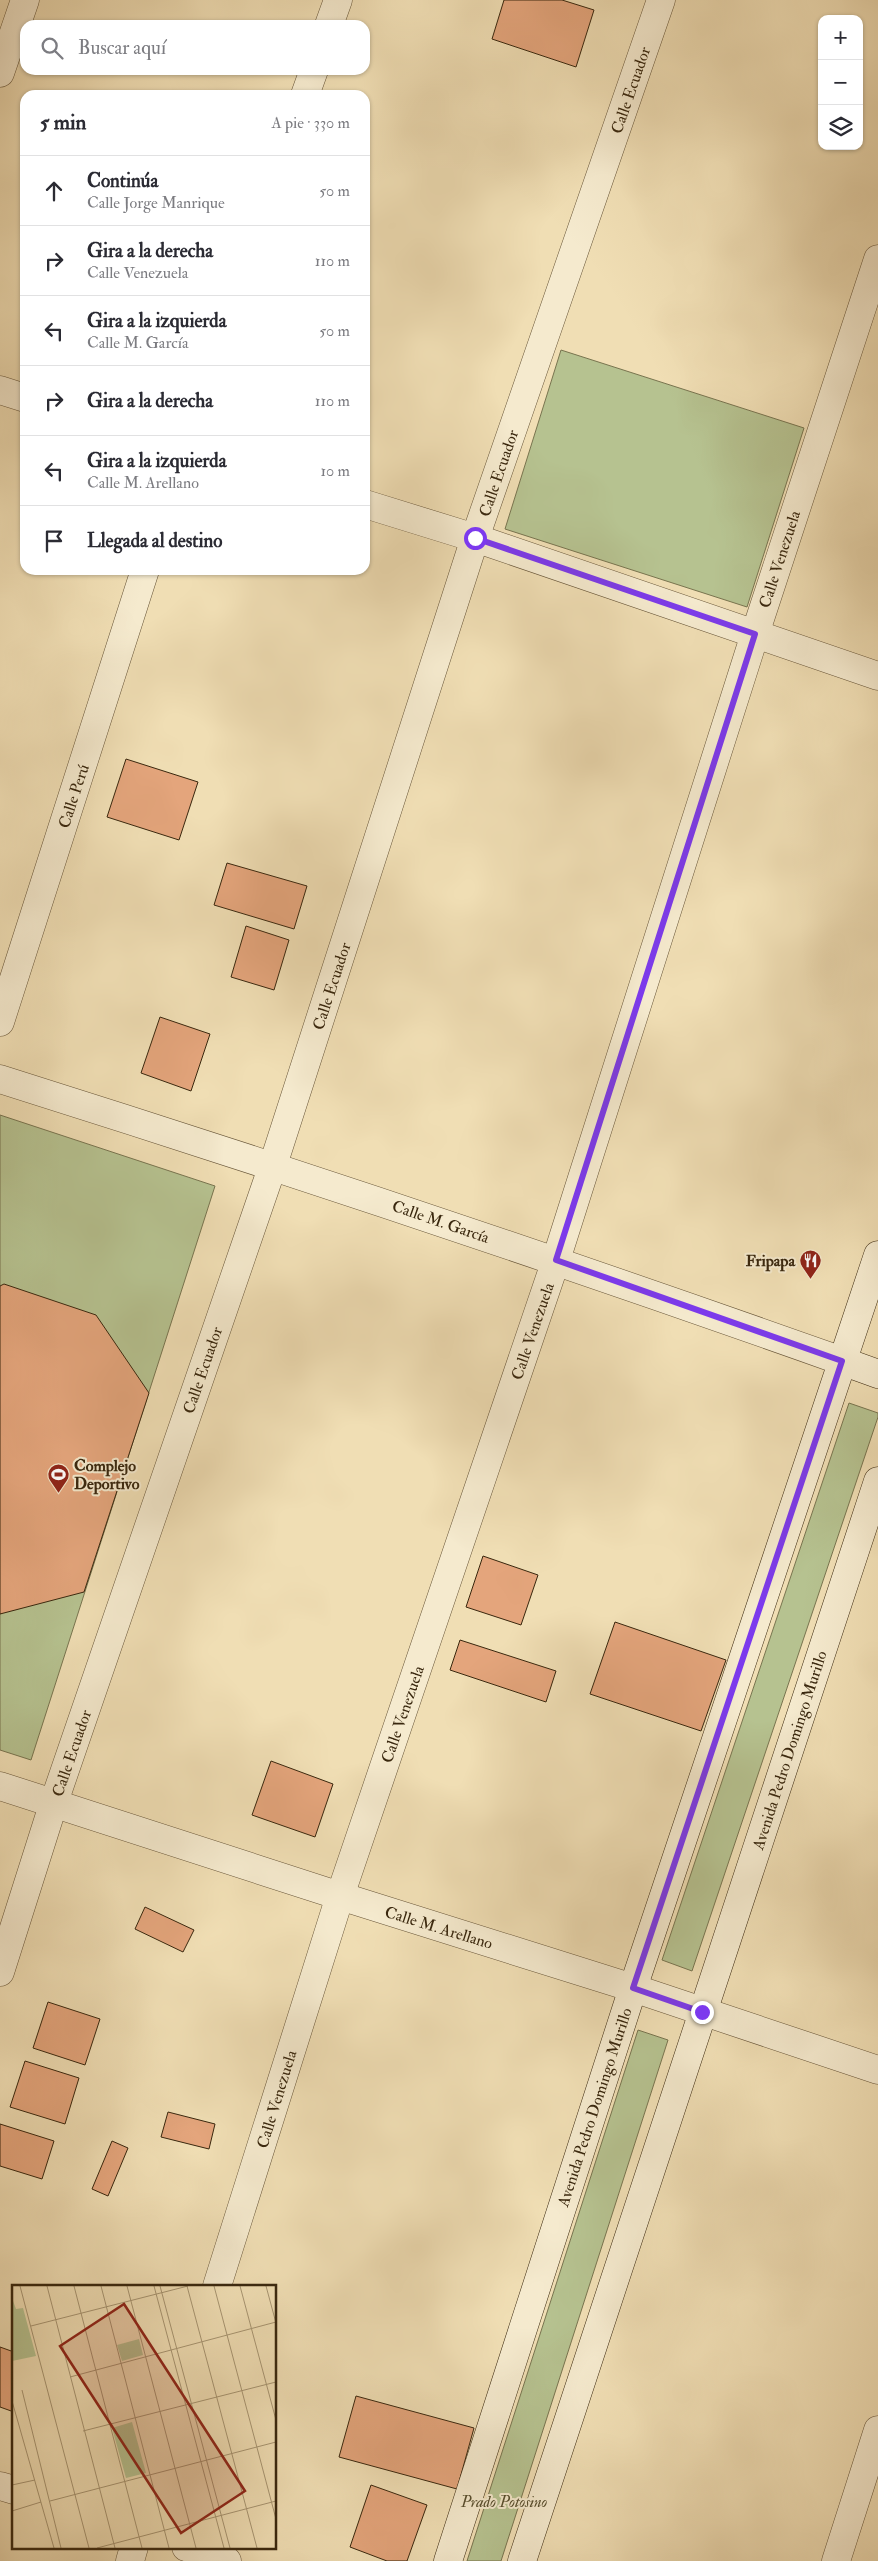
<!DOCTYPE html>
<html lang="es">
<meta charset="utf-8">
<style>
body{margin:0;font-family:"IM FELL Double Pica",serif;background:#f2f2f3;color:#2b2b33}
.controls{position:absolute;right:15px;top:15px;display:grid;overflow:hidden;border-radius:10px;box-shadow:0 1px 4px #0004}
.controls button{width:45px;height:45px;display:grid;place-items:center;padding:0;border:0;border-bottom:1px solid #e1e1e2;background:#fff;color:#2b2b33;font:25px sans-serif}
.stop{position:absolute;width:15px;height:15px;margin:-11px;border:4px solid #7c3aed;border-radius:50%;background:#fff}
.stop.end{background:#7c3aed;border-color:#fff;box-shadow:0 1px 5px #0008}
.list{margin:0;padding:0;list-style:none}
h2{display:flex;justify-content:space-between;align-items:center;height:65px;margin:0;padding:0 20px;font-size:21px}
h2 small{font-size:16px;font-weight:400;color:#7c7c81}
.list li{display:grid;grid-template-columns:32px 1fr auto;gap:15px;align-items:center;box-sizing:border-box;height:70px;padding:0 20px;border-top:1px solid #e1e1e2}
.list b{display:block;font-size:19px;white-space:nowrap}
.list p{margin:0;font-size:16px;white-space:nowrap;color:#7c7c81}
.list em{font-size:16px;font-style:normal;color:#7c7c81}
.icon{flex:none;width:28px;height:28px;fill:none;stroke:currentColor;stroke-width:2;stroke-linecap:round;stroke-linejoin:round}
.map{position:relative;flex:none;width:878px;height:2561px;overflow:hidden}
.search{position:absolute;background:#fff;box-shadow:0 1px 4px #0004;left:20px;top:20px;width:350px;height:55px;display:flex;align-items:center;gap:12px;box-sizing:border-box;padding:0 18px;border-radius:15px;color:#7c7c81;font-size:19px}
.panel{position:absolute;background:#fff;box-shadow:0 1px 4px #0004;left:20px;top:90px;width:350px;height:485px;border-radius:15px}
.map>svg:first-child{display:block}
</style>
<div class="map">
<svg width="878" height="2561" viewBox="0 0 878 2561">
<rect width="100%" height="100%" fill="#f0deb4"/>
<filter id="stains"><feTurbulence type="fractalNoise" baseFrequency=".004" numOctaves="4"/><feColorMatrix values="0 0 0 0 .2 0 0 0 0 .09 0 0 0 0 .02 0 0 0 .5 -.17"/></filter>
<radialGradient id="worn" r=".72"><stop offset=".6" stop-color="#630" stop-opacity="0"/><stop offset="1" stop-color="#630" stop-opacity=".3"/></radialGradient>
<g fill="#b6c290" stroke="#78744f">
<path d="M 561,350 L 804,428 L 747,607 L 505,529 Z"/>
<path d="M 0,1115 L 215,1186 L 31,1760 L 0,1750 Z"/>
<path d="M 849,1403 L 878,1413 L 878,1417 L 692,1971 L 662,1960 Z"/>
<path d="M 638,2030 L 668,2040 L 501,2561 L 467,2561 Z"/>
</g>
<g fill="#e4a57c" stroke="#39270e">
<path d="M 504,0 L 562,0 L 594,10 L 576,67 L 492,39 Z"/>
<path d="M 126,759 L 198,782 L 179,840 L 107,817 Z"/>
<path d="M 227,863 L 307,886 L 294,929 L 214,905 Z"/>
<path d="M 246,926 L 289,940 L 274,990 L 231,977 Z"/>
<path d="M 160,1017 L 210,1034 L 191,1091 L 141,1073 Z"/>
<path d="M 4,1284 L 96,1315 L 149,1393 L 84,1592 L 0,1614 L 0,1286 Z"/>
<path d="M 483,1556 L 538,1575 L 521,1625 L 466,1607 Z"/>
<path d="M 615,1622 L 726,1660 L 701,1731 L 590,1694 Z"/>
<path d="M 460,1640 L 556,1671 L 546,1702 L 450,1670 Z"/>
<path d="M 271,1761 L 333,1784 L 315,1837 L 252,1815 Z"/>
<path d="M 145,1907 L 194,1930 L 183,1952 L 135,1929 Z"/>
<path d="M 48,2002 L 100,2019 L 85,2065 L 33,2048 Z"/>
<path d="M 25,2061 L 79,2078 L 65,2124 L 10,2107 Z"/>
<path d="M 168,2112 L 215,2124 L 209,2149 L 161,2137 Z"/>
<path d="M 0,2124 L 54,2141 L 42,2179 L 0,2166 Z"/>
<path d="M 112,2141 L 128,2148 L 108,2196 L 92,2189 Z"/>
<path d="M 0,2347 L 14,2352 L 14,2412 L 0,2407 Z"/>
<path d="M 356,2396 L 474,2428 L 457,2489 L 339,2457 Z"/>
<path d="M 371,2485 L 427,2505 L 407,2561 L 387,2561 L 350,2547 Z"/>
</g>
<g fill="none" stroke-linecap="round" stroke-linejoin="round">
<defs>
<g id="street">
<path d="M 329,25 L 338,0"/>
<path d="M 0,73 L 25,0"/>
<path d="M 305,95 L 314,70"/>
<path d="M 0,390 L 25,398"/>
<path d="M 365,504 L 475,538 L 878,676"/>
<path d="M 0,1022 L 145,570"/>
<path d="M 0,1079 C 283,1168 563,1262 842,1361"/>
<path d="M 0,1786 L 340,1896 L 633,1988 L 878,2070"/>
<path d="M 0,1972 L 54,1802 L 273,1165 L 475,538 L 661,0"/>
<path d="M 217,2286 L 340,1896 L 556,1260 L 755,634 L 878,259"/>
<path d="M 0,2486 L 14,2490"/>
<path d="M 186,2547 L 227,2561"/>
<path d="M 130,2561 L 134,2547"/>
<path d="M 836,2561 L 878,2430"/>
</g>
<g id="secondary">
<path d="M 842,1361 L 878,1374"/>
<path d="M 448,2561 L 633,1988 L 878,1255"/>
<path d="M 522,2561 L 878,1481"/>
</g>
</defs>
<use href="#street" stroke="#675538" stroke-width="29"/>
<use href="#secondary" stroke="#39270e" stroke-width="29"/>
<use href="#street" stroke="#f5eace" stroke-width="28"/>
<use href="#secondary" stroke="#f5eace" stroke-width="28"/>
</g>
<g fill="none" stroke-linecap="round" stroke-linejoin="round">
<path stroke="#7c3aed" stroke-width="6" d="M 475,538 L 755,634 L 556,1260 L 842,1361 L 633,1988 L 702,2012"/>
</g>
<defs>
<symbol id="restaurant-pin" viewBox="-11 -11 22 30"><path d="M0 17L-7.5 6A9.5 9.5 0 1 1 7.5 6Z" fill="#8f2418" stroke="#f5eace"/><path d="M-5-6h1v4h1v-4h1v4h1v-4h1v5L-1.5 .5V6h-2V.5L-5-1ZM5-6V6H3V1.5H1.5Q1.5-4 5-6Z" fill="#fff"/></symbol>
<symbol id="stadium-pin" viewBox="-11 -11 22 30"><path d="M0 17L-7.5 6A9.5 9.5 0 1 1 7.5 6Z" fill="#8f2418" stroke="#f5eace"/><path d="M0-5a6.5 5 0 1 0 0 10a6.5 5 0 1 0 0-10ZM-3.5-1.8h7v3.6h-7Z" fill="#fff"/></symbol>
</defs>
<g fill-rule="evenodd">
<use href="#restaurant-pin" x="798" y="1248" width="25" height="34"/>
<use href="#stadium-pin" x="46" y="1462" width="25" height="34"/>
</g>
<g text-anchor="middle" stroke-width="4" stroke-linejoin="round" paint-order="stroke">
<g font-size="16" fill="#39270e" stroke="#f5eace">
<text transform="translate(630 90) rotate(-71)" y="6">Calle Ecuador</text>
<text transform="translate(498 473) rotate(-71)" y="6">Calle Ecuador</text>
<text transform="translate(779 559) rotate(-72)" y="6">Calle Venezuela</text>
<text transform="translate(73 796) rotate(-72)" y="6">Calle Perú</text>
<text transform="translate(331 986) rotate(-72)" y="6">Calle Ecuador</text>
<text transform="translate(441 1221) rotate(19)" y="6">Calle M. García</text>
<text transform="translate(532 1331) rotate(-71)" y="6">Calle Venezuela</text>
<text transform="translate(202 1370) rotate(-71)" y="6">Calle Ecuador</text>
<text transform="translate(402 1714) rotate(-71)" y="6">Calle Venezuela</text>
<text transform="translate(789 1750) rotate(-72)" y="6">Avenida Pedro Domingo Murillo</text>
<text transform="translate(71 1753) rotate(-71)" y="6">Calle Ecuador</text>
<text transform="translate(439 1927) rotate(17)" y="6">Calle M. Arellano</text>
<text transform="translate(276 2099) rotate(-73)" y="6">Calle Venezuela</text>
<text transform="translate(594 2107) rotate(-72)" y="6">Avenida Pedro Domingo Murillo</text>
</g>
<g font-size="16" font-weight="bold" fill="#39270e" stroke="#f5eace" text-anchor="end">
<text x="795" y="1266">Fripapa</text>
<text x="74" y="1471" text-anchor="start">Complejo<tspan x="74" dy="18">Deportivo</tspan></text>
</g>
<g font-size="16" font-style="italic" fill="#584e2e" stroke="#f5eace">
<text x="504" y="2507">Prado Potosino</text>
</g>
</g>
<g transform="translate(12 2285)">
<rect width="264" height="264" fill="#f0deb4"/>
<path d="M 0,13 L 4,24 L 11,23 L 24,71 L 0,76 ZM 127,54 L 131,70 L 110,76 L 105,60 ZM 120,137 L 134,188 L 114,193 L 100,143 Z" fill="#b6c290"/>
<path fill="none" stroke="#a79572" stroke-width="1" d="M 8,1 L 77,263M 35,1 L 103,263M 62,1 L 130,263M 89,1 L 157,263M 115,1 L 184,263M 142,1 L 212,263M 148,1 L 218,263M 175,1 L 245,263M 202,1 L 264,234M 228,1 L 264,135M 254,1 L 264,38M 19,41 L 176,1M 58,92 L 264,37M 10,105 L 49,263M 0,116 L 42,263M 71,146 L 264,97M 0,200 L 23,195M 38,216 L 264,157M 0,226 L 29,217M 85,263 L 264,216"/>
<path fill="#8f2418" fill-opacity="0.15" stroke="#8f2418" stroke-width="2.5" d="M 112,19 L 233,206 L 169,248 L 48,61 Z"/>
<rect width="264" height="264" fill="none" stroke="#39270e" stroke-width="2.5"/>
</g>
<rect width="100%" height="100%" filter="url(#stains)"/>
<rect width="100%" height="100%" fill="url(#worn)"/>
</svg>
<div class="controls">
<button>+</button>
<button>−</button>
<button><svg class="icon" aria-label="layers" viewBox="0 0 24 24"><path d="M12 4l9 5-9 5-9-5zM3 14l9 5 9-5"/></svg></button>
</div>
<div class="stop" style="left:475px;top:538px"></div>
<div class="stop end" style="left:702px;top:2012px"></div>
<div class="search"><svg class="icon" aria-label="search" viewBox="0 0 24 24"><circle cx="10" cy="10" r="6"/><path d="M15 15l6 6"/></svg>Buscar aquí</div>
<section class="panel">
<h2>5 min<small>A pie · 330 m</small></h2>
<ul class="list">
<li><svg class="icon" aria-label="ahead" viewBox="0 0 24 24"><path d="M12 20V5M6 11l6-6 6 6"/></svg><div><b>Continúa</b><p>Calle Jorge Manrique</p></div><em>50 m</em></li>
<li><svg class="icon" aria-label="right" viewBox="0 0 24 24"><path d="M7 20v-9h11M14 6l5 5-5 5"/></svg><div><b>Gira a la derecha</b><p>Calle Venezuela</p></div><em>110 m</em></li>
<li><svg class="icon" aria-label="left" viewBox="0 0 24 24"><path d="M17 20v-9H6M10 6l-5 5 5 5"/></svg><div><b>Gira a la izquierda</b><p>Calle M. García</p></div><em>50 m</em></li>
<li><svg class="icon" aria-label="right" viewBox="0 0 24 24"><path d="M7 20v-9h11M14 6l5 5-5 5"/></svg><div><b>Gira a la derecha</b></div><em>110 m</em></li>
<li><svg class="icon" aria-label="left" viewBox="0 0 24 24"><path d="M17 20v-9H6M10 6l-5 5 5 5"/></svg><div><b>Gira a la izquierda</b><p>Calle M. Arellano</p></div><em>10 m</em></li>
<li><svg class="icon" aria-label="arrive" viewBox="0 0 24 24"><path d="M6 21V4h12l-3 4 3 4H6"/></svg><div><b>Llegada al destino</b></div></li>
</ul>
</section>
</div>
